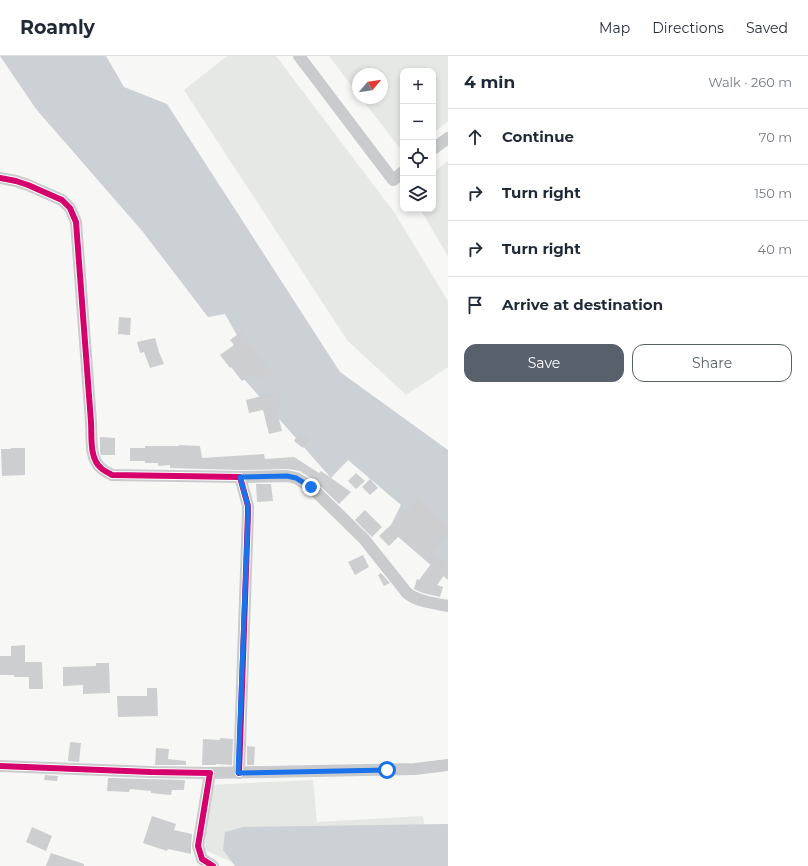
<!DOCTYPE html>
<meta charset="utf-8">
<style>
body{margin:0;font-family:Montserrat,sans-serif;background:#f2f2f3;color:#1f2937}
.controls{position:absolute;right:12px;top:12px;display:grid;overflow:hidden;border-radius:8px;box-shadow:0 2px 6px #0003}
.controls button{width:36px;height:36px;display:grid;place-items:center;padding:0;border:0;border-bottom:1px solid #e0e1e3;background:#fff;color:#1f2937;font:20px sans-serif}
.compass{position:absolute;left:352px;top:12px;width:36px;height:36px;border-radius:50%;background:#fff;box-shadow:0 2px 6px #0003;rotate:61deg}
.stop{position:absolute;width:12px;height:12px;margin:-9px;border:3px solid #1a73e8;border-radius:50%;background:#fff}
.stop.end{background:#1a73e8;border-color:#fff;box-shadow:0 1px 4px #0008}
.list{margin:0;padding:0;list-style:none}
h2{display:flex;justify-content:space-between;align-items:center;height:52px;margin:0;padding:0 16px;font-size:17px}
h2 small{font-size:13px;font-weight:400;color:#747a83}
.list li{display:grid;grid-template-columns:26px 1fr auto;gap:12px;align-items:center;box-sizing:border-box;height:56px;padding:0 16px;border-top:1px solid #e0e1e3}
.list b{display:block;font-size:15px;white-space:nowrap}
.list em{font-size:13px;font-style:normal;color:#747a83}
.actions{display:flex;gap:8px;padding:12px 16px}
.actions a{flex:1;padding:9px 0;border:1px solid #57606b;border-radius:12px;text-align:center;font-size:14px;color:#57606b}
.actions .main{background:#57606b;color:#fff}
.icon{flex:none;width:22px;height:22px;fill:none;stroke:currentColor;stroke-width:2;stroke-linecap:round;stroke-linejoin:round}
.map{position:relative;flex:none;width:448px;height:810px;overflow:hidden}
header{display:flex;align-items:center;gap:24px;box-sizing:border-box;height:56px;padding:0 20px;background:#fff;border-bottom:1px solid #e0e1e3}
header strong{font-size:19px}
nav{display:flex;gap:22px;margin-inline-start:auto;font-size:14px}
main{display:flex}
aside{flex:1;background:#fff}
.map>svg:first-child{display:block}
</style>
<header>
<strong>Roamly</strong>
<nav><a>Map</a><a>Directions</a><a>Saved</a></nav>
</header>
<main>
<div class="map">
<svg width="448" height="810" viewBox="0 0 448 810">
<rect width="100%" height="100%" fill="#f7f7f6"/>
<g fill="#e5e8e4">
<path d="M 227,0 L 276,0 L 394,156 L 448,245 L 448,311 L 406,339 L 347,284 L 184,34 Z"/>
<path d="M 329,0 L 448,0 L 448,65 L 433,77 L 433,15 L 403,15 L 403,96 L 361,42 L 382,42 L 382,18 L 358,18 L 358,38 Z"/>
<path d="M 448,105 L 448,200 L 420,153 L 433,153 L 433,117 Z"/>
<path d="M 313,724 L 317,766 L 423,760 L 425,773 L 448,810 L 241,810 L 205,794 L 209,729 Z"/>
</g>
<g fill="#cbd1d4">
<path d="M 0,0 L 106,0 L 124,31 L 167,48 L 340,316 L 448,394 L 448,524 L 389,473 L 401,449 L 348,404 L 331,422 L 229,306 L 239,283 L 225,258 L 208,261 L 143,176 L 36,53 Z"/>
<path d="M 448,768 L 448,810 L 235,810 L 223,794 L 225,776 L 243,771 Z"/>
</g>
<g fill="#cdcecf">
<path d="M 119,261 L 131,262 L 130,279 L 118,278 Z"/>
<path d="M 241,276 L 263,307 L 264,307 L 270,318 L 257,324 L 253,317 L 242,325 L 231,311 L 230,312 L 220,299 L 234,289 L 230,284 Z"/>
<path d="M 155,282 L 159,296 L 164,308 L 150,312 L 144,296 L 140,297 L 137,286 Z"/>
<path d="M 278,336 L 281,350 L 276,352 L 282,375 L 269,378 L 263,354 L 249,357 L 246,344 Z"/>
<path d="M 300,376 L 310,383 L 303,392 L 294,385 Z"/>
<path d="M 100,381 L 115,382 L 115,399 L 101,399 L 100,395 Z"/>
<path d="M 179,389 L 200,390 L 202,402 L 264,398 L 265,403 L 294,401 L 319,417 L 321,415 L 351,436 L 339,448 L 315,425 L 300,415 L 288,413 L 240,414 L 170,412 L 170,409 L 158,410 L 158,407 L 145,407 L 145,405 L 130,405 L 130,392 L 145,392 L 145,390 L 179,390 Z"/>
<path d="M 11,392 L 25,392 L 25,419 L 2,420 L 1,393 L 11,393 Z"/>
<path d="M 356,417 L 365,425 L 356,433 L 348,425 Z"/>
<path d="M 370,423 L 378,432 L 370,439 L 362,431 Z"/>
<path d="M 256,428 L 271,428 L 273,445 L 257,446 Z"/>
<path d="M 418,442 L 448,472 L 448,479 L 431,496 L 448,508 L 448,514 L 437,529 L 443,531 L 440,541 L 423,537 L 414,533 L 417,523 L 419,524 L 431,508 L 399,480 L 389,490 L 379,480 L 409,452 Z"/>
<path d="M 365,454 L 382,471 L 372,481 L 355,464 Z"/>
<path d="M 363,499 L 369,511 L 355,519 L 348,506 Z"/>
<path d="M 381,517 L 390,527 L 384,530 L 378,519 Z"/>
<path d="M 25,589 L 25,606 L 42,606 L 43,633 L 29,633 L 29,621 L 14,621 L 14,619 L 0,619 L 0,600 L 11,600 L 11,590 Z"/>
<path d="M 96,607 L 109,607 L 110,637 L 83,638 L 83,629 L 63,630 L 63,611 L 96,610 Z"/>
<path d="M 147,632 L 157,632 L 158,660 L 118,661 L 117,640 L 147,640 Z"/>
<path d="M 220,682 L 233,683 L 232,709 L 216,708 L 216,709 L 202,709 L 203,683 L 220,684 Z"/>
<path d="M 70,686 L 81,687 L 79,706 L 68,705 Z"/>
<path d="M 247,690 L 255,691 L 254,709 L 247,709 Z"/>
<path d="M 156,692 L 169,693 L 168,703 L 186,705 L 186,709 L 155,709 Z"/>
<path d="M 45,719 L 58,720 L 57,725 L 44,724 Z"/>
<path d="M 108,722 L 185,724 L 184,734 L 172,734 L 171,739 L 151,737 L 151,735 L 130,733 L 129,736 L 107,735 Z"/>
<path d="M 152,760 L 176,768 L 174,774 L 192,778 L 191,789 L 191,798 L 168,793 L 167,795 L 143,787 Z"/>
<path d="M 32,771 L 52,780 L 46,795 L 26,786 Z"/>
<path d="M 51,797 L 84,808 L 84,810 L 46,810 Z"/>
</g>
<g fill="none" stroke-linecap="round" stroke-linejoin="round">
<g stroke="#cacbcc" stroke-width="12">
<path d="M 299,0 L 393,124 L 403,116"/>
<path d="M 433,93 L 448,82"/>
<path d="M 0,122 L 16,125 L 28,129 L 62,144 L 70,152 L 76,166 L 91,366 C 92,380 89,402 101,412 C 104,415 109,417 112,419 L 240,421 L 248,450 L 248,457 L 239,717"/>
<path d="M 240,421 L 287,420 L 296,422 L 311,431 L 364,483 L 407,537 C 418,546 434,547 448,550"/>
<path d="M 0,710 L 151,716 L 210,717 L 198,790 L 202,803 L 213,810"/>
<path d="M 210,717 L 415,713 L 448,709"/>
</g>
<defs>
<g id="cycleway">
<path d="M 0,122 L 16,125 L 28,129 L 62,144 L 70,152 L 76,166 L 91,366 C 92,380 89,402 101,412 C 104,415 109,417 112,419 L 240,421 L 248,450 L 248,457 L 239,717"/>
<path d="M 0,710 L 151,716 L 210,717 L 198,790 L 202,803 L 213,810"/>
</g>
</defs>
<use href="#cycleway" stroke="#fff" stroke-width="8"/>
<use href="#cycleway" stroke="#d6006c" stroke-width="6"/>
</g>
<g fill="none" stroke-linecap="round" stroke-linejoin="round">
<path stroke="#1a73e8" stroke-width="5" d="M 311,431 L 296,422 L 287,420 L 240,421 L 248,450 L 248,457 L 238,717 L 387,714"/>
</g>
</svg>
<div class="controls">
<button>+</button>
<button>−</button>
<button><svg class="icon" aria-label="locate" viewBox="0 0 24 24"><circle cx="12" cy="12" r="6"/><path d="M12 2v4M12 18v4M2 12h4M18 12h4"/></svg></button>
<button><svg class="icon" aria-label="layers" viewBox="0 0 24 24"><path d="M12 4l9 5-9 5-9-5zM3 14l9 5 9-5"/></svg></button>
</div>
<svg class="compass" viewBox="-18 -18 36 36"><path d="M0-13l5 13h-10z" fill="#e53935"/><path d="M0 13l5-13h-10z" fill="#747a83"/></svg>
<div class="stop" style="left:387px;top:714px"></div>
<div class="stop end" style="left:311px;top:431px"></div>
</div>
<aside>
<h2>4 min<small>Walk · 260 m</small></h2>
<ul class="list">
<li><svg class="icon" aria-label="ahead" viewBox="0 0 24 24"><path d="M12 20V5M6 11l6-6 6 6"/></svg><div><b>Continue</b></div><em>70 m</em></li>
<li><svg class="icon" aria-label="right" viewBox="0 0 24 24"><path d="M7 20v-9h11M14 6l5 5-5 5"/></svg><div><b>Turn right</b></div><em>150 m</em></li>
<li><svg class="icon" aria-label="right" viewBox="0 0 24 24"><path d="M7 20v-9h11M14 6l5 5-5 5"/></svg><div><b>Turn right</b></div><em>40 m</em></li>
<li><svg class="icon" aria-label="arrive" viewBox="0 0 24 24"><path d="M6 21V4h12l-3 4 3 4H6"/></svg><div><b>Arrive at destination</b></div></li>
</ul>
<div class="actions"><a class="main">Save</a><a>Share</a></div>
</aside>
</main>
